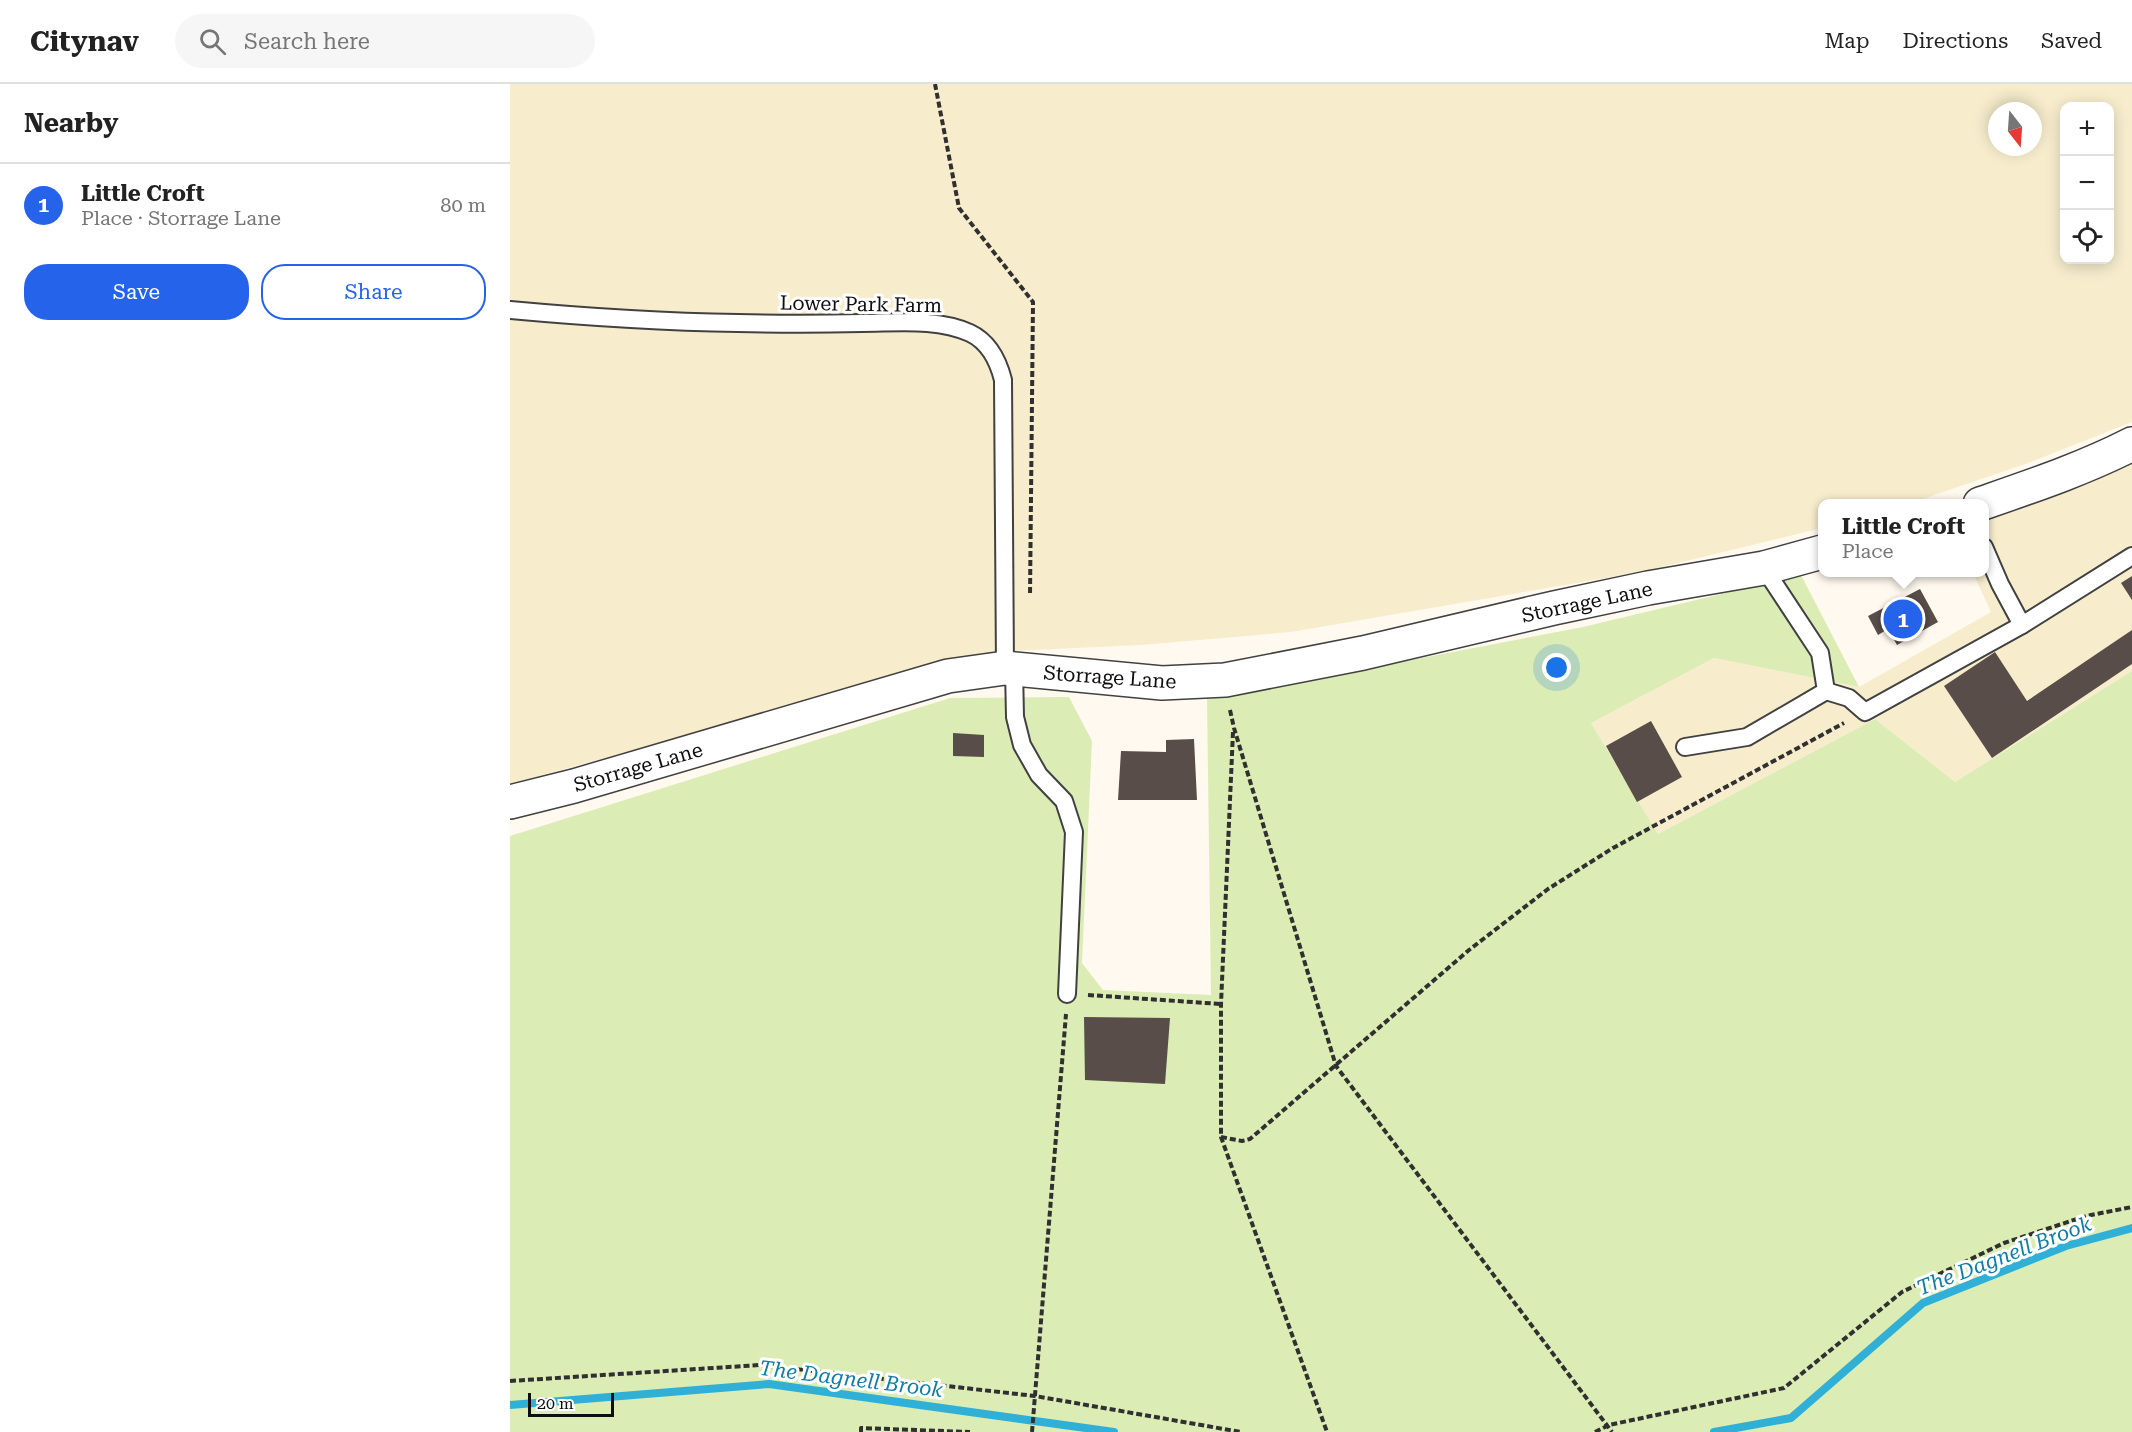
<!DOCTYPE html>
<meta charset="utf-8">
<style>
body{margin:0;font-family:"Roboto Serif",serif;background:#f6f6f6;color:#222}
.controls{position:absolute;right:18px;top:18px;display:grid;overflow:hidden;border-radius:12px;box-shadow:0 3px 15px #0003}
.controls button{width:54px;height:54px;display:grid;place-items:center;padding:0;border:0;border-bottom:2px solid #e0e0e0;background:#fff;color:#222;font:30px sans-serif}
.compass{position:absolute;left:1478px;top:18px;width:54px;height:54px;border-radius:50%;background:#fff;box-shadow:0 3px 15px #0003;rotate:163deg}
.scale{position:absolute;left:18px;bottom:15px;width:86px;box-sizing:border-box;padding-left:6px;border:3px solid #0e0e0e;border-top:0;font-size:16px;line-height:21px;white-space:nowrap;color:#0e0e0e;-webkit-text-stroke:4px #fff;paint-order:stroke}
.you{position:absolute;left:1047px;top:584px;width:21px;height:21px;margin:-15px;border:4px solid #fff;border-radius:50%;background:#1a73e8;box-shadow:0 0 0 9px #1a73e833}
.badge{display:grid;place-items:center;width:39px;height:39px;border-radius:50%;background:#2563eb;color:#fff;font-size:20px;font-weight:700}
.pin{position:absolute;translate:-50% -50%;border:3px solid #fff;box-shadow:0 2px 6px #0006}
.popup{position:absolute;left:1308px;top:415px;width:171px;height:78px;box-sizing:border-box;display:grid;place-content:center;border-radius:12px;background:#fff;filter:drop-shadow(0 2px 4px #0005);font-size:20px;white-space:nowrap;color:#767676}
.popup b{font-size:22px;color:#222}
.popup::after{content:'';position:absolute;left:50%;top:100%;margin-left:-12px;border:12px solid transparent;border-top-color:#fff}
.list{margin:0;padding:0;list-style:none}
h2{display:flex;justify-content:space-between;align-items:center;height:78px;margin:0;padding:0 24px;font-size:26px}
h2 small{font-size:20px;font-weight:400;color:#767676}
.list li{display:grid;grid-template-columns:39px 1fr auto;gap:18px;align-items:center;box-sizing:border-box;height:84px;padding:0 24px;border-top:2px solid #e0e0e0}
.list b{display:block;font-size:22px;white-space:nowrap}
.list p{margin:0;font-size:20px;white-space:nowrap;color:#767676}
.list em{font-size:20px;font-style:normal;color:#767676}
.actions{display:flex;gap:12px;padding:18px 24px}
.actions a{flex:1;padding:14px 0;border:2px solid #2563eb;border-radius:24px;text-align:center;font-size:21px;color:#2563eb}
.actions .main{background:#2563eb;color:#fff}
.icon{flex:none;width:33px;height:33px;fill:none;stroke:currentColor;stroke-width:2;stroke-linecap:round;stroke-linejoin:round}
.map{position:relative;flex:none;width:1622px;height:1348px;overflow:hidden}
header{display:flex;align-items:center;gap:36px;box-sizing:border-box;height:84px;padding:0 30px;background:#fff;border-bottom:2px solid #e0e0e0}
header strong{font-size:28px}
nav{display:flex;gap:33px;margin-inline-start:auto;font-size:21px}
.search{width:420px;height:54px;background:#f6f6f6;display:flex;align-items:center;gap:15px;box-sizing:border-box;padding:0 21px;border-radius:33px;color:#767676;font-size:22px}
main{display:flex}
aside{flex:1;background:#fff}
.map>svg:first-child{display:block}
</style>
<header>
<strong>Citynav</strong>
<div class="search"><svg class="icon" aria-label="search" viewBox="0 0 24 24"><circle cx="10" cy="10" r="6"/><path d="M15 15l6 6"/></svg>Search here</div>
<nav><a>Map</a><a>Directions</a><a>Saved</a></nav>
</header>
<main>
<aside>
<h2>Nearby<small></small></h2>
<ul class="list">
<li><span class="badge">1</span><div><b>Little Croft</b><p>Place · Storrage Lane</p></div><em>80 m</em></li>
</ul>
<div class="actions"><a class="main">Save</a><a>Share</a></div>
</aside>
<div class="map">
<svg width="1622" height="1348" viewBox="0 0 1622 1348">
<rect width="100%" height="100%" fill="#fff9ef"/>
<g fill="#f7edcd" fill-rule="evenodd">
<path d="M 0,0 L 1622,0 L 1622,338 L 1518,379 L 1401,419 L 1312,420 L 1312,444 L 1131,488 L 781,548 L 631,561 L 480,568 L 0,700 ZM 1554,22 L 1600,22 L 1600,176 L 1554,176 ZM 1487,27 L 1523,27 L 1523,63 L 1487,63 Z"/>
<path d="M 1622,379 L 1622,587 L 1445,698 L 1365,635 L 1148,750 L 1081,639 L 1204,574 L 1349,603 L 1481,528 L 1463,489 L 1474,488 L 1474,433 L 1593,393 Z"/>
</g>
<path fill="#dbedb5" d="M 1291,491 L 1349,603 L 1204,574 L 1081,639 L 1148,750 L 1365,635 L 1445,698 L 1622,587 L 1622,1348 L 0,1348 L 0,752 L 440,614 L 559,613 L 582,657 L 572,879 L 593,906 L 701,911 L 697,615 L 1073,543 Z"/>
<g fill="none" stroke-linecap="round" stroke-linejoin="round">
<g stroke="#31b0d7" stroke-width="8">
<path d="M 0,1321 L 259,1300 L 604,1348"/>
<path d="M 1204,1348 L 1281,1334 L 1413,1219 L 1556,1162 L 1622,1144"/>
</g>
</g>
<g fill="#584d49">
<path d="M 1622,492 L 1622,516 L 1611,499 Z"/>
<path d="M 1410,505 L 1428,538 L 1387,561 L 1378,545 L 1368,551 L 1358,532 Z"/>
<path d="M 1622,546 L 1622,580 L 1482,674 L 1434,602 L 1485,568 L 1517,617 Z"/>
<path d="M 1141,637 L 1172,693 L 1127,718 L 1096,662 Z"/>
<path d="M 443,649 L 474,651 L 474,673 L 443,672 Z"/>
<path d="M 684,655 L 687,716 L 608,716 L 611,667 L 656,668 L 656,656 Z"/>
<path d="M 574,933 L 660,934 L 655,1000 L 575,996 Z"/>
</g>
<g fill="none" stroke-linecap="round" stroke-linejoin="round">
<defs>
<g id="lane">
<path d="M 0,226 C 76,233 152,238 228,239 C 269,240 310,240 352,239 C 386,239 427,234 460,249 C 479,258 488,276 493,296 L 495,584"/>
<path d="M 1474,463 L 1490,500 L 1512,541 L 1622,472"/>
<path d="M 504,585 L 505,633 L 512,661 L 529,691 L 554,717 L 564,748 L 557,910"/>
<path d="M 1316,607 L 1339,614 L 1355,628 L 1512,541"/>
<path d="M 1175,663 L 1237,653 L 1316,607 L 1310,569 L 1254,484"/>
</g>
<g id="street">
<path d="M 1470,420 C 1522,402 1573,385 1622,360"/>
<path d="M 0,718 L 64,702 L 438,592 L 495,584 L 652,599 L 715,596 L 853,569 L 1044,524 L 1138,504 L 1254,484 L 1312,468"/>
</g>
</defs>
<use href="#lane" stroke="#414141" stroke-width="20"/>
<use href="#street" stroke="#414141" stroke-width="36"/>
<g stroke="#303030" stroke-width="4" stroke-dasharray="6 3" stroke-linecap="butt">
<path d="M 425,0 L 449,124 L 523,218 L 520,512"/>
<path d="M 720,626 L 724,644 L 826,982 L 1102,1348"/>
<path d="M 723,648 L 711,920 L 711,1053 L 817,1348"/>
<path d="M 578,911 L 711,920"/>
<path d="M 711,1053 L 732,1057 L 740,1055 L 959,866 L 1038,805 L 1103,764 L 1334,639"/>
<path d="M 0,1297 L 250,1281 L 525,1312 L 731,1348"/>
<path d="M 351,1348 L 351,1344 L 460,1348"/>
<path d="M 522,1348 L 556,930"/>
<path d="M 1085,1348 L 1099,1341 L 1274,1304 L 1392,1208 L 1494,1159 L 1576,1132 L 1622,1123"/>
</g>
<use href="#lane" stroke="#fff" stroke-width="16"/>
<use href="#street" stroke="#fff" stroke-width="33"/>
</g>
<g text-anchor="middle" stroke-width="6" stroke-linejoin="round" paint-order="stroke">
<g font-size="20" fill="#0e0e0e" stroke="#fff">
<text transform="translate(351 220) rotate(1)" y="7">Lower Park Farm</text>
<text transform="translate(1077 518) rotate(-12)" y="7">Storrage Lane</text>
<text transform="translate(600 593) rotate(4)" y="7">Storrage Lane</text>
<text transform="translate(128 683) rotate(-16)" y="7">Storrage Lane</text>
</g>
<g font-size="21" font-style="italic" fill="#0d7eaa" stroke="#fff">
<text transform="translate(1494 1172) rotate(-21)" y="7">The Dagnell Brook</text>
<text transform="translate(341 1295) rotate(7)" y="7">The Dagnell Brook</text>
</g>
</g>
</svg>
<div class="controls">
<button>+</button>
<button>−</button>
<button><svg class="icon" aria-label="locate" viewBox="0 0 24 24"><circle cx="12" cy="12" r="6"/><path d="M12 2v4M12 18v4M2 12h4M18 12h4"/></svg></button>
</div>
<svg class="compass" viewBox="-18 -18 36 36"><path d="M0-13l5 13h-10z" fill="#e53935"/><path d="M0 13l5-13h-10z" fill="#767676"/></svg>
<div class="scale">20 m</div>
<div class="you"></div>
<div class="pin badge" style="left:1393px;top:535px">1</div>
<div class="popup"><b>Little Croft</b>Place</div>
</div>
</main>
